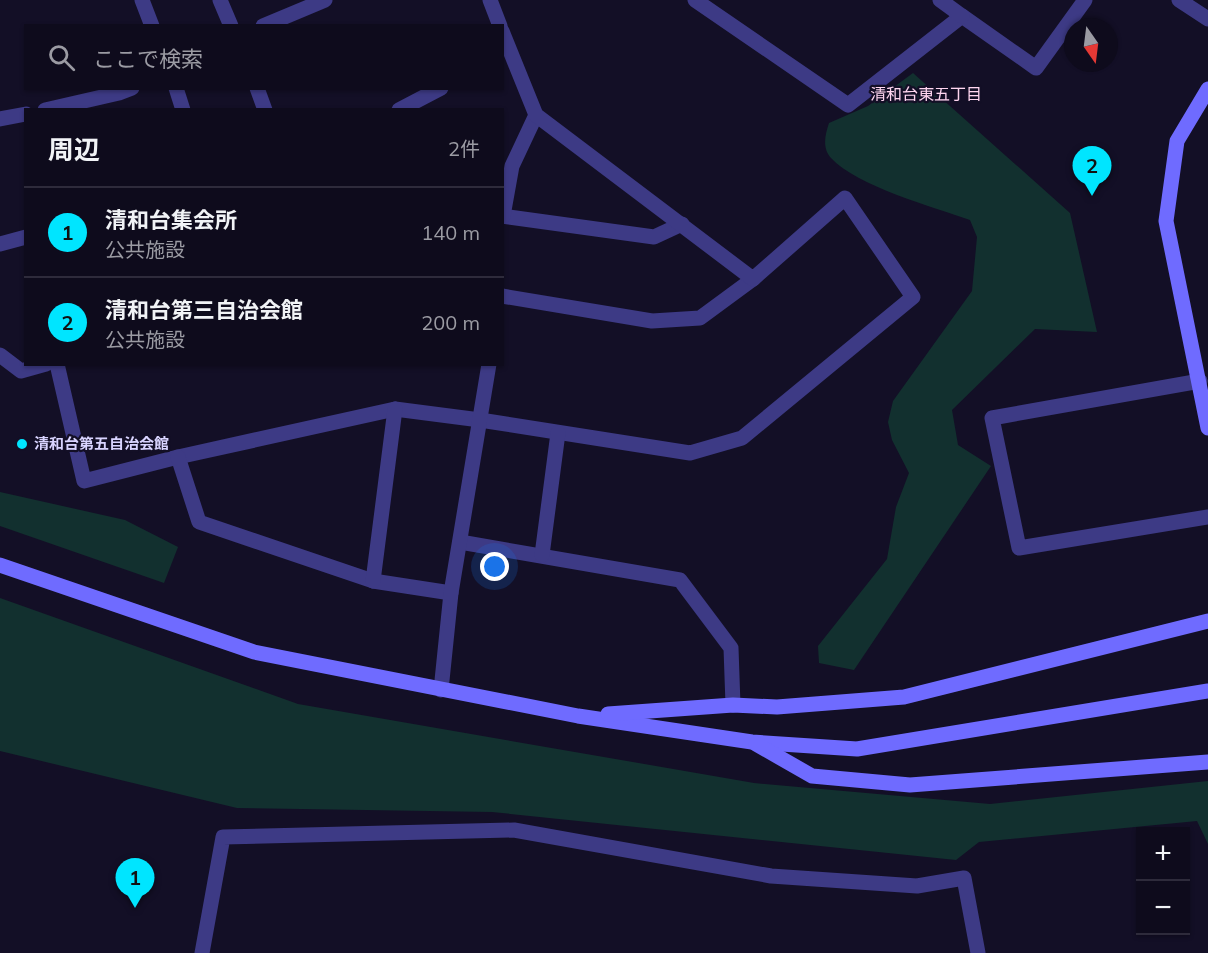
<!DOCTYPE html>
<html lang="ja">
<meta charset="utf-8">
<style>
body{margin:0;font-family:Mulish,"Noto Sans JP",sans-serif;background:#171425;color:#f1f3f6}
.controls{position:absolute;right:18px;bottom:18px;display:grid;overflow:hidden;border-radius:0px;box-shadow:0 2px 4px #0004}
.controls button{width:54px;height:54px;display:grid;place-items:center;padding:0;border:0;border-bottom:2px solid #2e2b3b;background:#0e0b1c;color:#f1f3f6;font:30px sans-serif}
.compass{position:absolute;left:1064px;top:18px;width:54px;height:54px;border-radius:50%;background:#0e0b1c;box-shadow:0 2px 4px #0004;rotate:166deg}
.you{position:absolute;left:495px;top:567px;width:21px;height:21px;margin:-15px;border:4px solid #fff;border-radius:50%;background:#1a73e8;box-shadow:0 0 0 9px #1a73e833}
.badge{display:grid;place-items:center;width:39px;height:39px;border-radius:50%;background:#00e5ff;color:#111;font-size:20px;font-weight:700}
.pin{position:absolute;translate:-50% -50px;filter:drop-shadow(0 2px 3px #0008)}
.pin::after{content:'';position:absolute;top:32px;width:21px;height:18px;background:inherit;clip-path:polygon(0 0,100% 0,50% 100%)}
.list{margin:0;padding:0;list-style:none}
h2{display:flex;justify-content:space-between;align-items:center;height:78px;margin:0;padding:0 24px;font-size:26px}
h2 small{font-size:20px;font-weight:400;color:#9b9ba3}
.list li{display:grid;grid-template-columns:39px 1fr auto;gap:18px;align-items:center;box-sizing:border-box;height:90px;padding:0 24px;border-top:2px solid #2e2b3b}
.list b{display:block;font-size:22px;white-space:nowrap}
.list p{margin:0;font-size:20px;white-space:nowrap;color:#9b9ba3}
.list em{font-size:20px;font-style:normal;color:#9b9ba3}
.icon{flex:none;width:33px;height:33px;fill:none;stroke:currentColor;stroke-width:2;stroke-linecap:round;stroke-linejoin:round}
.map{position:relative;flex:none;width:1208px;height:953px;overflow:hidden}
.search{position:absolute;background:#0e0b1c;box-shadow:0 2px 4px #0004;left:24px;top:24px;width:480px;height:66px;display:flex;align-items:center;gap:15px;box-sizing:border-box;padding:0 21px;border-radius:0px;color:#9b9ba3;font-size:22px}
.panel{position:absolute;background:#0e0b1c;box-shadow:0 2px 4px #0004;left:24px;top:108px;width:480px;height:258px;border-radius:0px}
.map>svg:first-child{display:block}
</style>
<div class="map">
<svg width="1208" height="953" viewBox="0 0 1208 953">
<rect width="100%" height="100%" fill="#130f26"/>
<g fill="#12302f">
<path d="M 913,73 L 1070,213 L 1097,332 L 1035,329 L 952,410 L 958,445 L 991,466 L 854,670 L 819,663 L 818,646 L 887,559 L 896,507 L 909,473 L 892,440 L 888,422 L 893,401 L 972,291 L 977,237 L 970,220 C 933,207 857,186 831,158 C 822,148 825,135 829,123 L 868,106 Z"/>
<path d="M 0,492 L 125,520 L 178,547 L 164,583 L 0,526 Z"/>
<path d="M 0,598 L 298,704 L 754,783 L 990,804 L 1208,781 L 1208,844 L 1197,821 L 979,842 L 956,860 L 492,812 L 237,808 L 0,751 Z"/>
</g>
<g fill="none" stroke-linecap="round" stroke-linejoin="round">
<g stroke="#3d3a85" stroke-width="15">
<path d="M 142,0 L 152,26"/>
<path d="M 220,0 L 231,26"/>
<path d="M 490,0 L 500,26"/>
<path d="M 695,0 L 848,105 L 962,16 L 1036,68 L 1085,0"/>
<path d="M 940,0 L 962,16"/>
<path d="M 1179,0 L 1208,19"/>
<path d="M 263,26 L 325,0"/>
<path d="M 176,88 L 183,110"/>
<path d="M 257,88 L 265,110"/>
<path d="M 45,110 L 119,93 L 132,88"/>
<path d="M 399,110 L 441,88"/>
<path d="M 0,119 L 26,114"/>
<path d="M 502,216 L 654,237 L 682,224"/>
<path d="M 503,216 L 512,166 L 536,115"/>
<path d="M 0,244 L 26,237"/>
<path d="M 502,296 L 652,321 L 700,318 L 753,279"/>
<path d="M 0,355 L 21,371 L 46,364"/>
<path d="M 57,364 L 84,481 L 178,457 L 395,409 L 480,420 L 690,453 L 742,438 L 913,297 L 845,198 L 753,279 L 536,115 L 502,31"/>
<path d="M 1200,381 L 992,418 L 1019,548 L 1208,517"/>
<path d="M 178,457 L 199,522 L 373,581 L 451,593"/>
<path d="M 460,542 L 680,580 L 731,648 L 733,705"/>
<path d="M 542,555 L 558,433"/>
<path d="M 373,581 L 395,409"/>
<path d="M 441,690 L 451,593 L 489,364"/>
<path d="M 202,953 L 223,837 L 514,830 L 771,876 L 917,886 L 964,878 L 978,953"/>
</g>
<g stroke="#6f6bff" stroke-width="15">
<path d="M 1208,89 L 1177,141 L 1166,221 L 1208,428"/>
<path d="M 0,565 L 254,652 L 578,716 L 752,742 L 857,749 L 1208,691"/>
<path d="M 608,714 L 733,705 L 777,707 L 904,697 L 1208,621"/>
<path d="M 756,744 L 812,776 L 910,785 L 1208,762"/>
</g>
</g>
<circle fill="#00e5ff" stroke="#130f26" stroke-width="2" cx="22" cy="444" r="6"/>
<g text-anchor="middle" stroke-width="4.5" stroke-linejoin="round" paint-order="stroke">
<g font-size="15" font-weight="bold" fill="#d9d4ff" stroke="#130f26" text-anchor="start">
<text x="34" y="449">清和台第五自治会館</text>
</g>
<g font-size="16" fill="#ffd6f0" stroke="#130f26">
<text x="926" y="100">清和台東五丁目</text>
</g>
</g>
</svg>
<div class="controls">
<button>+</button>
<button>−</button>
</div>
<svg class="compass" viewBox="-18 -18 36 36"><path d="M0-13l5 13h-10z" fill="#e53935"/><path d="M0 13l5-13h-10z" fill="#9b9ba3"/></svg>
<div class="you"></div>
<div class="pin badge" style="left:135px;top:908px">1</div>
<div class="pin badge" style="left:1092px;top:196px">2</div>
<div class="search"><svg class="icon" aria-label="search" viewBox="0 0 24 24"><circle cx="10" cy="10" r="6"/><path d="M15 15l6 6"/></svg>ここで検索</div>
<section class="panel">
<h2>周辺<small>2件</small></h2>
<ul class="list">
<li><span class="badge">1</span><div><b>清和台集会所</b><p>公共施設</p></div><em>140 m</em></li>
<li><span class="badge">2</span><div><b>清和台第三自治会館</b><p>公共施設</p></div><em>200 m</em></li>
</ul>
</section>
</div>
